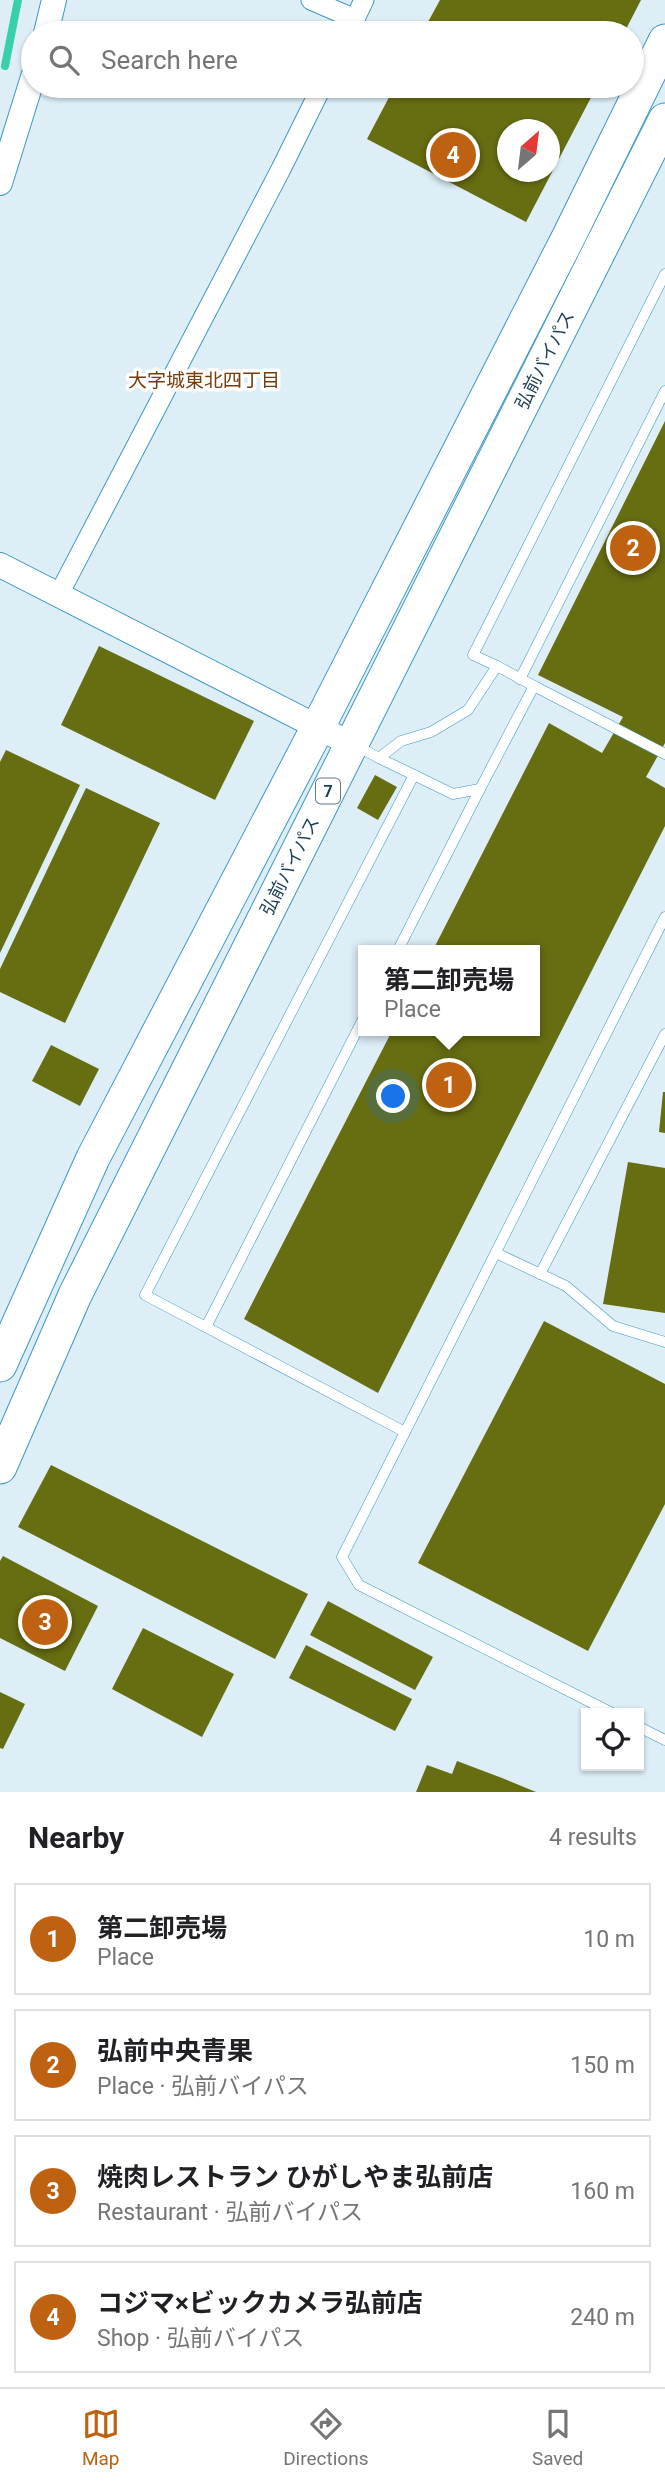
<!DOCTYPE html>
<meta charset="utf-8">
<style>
body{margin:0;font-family:Roboto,"Noto Sans JP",sans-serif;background:#f2f2f2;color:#202124}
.controls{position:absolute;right:21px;bottom:21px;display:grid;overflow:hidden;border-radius:0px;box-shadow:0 2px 5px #0004}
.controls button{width:63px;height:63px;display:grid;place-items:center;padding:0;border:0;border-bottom:2px solid #e0e0e0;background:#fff;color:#202124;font:35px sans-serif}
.compass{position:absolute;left:497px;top:119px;width:63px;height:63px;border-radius:50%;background:#fff;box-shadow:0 2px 5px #0004;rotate:28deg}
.you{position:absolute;left:394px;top:1097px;width:24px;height:24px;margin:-18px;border:5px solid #fff;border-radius:50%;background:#1a73e8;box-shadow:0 0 0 10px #1a73e833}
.badge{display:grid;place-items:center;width:46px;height:46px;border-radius:50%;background:#be6110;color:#fff;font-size:23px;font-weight:700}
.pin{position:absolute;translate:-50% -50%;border:4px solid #fff;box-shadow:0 2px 7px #0006}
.popup{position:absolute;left:358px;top:945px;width:182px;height:91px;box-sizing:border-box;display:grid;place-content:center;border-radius:0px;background:#fff;filter:drop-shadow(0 2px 5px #0005);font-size:23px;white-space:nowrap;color:#757577}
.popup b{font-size:26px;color:#202124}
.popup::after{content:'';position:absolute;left:50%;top:100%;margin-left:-14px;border:14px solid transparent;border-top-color:#fff}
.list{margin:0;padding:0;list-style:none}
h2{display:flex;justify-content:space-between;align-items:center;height:91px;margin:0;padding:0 28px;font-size:30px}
h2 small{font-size:23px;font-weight:400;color:#757577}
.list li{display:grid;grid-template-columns:46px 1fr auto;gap:21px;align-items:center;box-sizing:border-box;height:112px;margin:0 14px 14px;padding:0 14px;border:2px solid #e0e0e0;border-radius:0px}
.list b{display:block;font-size:26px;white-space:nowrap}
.list p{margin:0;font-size:23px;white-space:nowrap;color:#757577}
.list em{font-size:23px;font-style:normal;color:#757577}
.icon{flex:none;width:38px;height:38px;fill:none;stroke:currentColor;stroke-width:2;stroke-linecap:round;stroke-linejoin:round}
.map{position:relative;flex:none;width:665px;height:1792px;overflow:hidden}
.search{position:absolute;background:#fff;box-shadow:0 2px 5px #0004;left:21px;right:21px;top:21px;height:77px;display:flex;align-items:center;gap:18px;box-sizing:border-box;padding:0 24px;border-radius:38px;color:#757577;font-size:26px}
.sheet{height:595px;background:#fff}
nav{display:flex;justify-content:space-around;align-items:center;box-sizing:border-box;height:98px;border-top:2px solid #e0e0e0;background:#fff;font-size:19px;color:#757577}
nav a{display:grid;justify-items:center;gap:4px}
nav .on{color:#be6110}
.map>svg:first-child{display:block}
</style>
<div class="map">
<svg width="665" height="1792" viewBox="0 0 665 1792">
<rect width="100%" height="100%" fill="#ddeef7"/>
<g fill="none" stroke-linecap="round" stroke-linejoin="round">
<path stroke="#38cfac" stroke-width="8" d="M 5,66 L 18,0"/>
</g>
<g fill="#676d11" fill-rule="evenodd">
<path d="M 440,0 L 641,0 L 624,33 L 422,33 Z"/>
<path d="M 395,86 L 597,86 L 526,222 L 367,139 ZM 508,130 L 550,130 L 550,172 L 508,172 Z"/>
<path d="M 665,421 L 665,743 L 646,777 L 665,788 L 665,826 L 378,1393 L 244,1319 L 392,1031 L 535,1031 L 535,950 L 433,950 L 549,723 L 602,753 L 623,717 L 538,675 Z"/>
<path d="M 99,646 L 254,721 L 215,800 L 61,725 Z"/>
<path d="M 6,750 L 80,785 L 0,953 L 0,762 Z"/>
<path d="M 375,775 L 397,787 L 378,820 L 357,808 Z"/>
<path d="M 86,788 L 160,823 L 65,1023 L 0,992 L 0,969 Z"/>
<path d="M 51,1045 L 99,1069 L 80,1106 L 32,1081 Z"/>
<path d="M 663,1092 L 665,1092 L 665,1133 L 659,1132 Z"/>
<path d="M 628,1162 L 665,1168 L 665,1313 L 603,1304 Z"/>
<path d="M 544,1321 L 665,1384 L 665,1504 L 588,1651 L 418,1563 Z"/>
<path d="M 51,1465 L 308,1594 L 275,1659 L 18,1527 Z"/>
<path d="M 3,1556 L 98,1606 L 65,1671 L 0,1638 L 0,1561 Z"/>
<path d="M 328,1601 L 433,1657 L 415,1690 L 310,1635 Z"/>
<path d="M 143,1628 L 234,1674 L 202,1737 L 112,1689 Z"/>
<path d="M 306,1645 L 412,1699 L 395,1731 L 289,1678 Z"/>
<path d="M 0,1692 L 25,1704 L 3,1749 L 0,1748 Z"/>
<path d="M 457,1761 L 502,1778 L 536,1792 L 416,1792 L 427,1765 L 452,1774 Z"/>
</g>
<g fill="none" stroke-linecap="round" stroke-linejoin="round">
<defs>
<g id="service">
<path d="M 520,679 L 665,391"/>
<path d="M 534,686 L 665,754"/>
<path d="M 355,745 L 379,758 L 401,741 L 431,732 L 468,710 L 497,666 L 473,655 L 665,274"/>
<path d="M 379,758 L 453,794 L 480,789 L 534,686 L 497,666"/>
<path d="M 398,950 L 480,789"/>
<path d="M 496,1253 L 566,1286 L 613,1326 L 665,1342"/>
<path d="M 540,1274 L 665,1034"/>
<path d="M 206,1327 L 363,1019"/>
<path d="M 405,1432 L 145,1295 L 414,775"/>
<path d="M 612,1713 L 359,1585 L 342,1557 L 665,917"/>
<path d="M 639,1727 L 665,1740"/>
</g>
<g id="minor">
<path d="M 311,0 L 355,19"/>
<path d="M 348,33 L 364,0"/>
<path d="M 59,594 L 281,169 L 322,86"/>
</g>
<g id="tertiary">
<path d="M 46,33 L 54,0"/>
<path d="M 0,183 L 33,77"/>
<path d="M 0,565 L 351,744"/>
</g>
<g id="trunk">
<path d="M 0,1365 L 93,1158 L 318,727 L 568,238 L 665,41"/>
<path d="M 0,1467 L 75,1295 L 665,120"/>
</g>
</defs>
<use href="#service" stroke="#3d98c5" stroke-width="11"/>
<use href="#minor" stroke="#3d98c5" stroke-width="21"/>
<use href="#tertiary" stroke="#3d98c5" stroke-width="26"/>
<use href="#trunk" stroke="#3d98c5" stroke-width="35"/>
<use href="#service" stroke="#fff" stroke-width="10"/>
<use href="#minor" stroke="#fff" stroke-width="19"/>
<use href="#tertiary" stroke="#fff" stroke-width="24"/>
<use href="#trunk" stroke="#fff" stroke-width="33"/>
</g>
<g text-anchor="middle" stroke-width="7" stroke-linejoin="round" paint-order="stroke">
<rect fill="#fff" stroke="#5f7986" stroke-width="2" x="316" y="778.5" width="24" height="25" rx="5"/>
<g font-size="16" font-weight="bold" fill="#1a3f52">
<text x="328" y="797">7</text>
</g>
<g font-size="18" fill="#1a3f52" stroke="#fff">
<text transform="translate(545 360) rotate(-63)" y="6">弘前バイパス</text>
<text transform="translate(290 866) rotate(-63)" y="6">弘前バイパス</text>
</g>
<g font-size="19" fill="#773c0b" stroke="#fff">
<text x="204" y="387">大字城東北四丁目</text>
</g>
</g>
</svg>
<div class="controls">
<button><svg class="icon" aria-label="locate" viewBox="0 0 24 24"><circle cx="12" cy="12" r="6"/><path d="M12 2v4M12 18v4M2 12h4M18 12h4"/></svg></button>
</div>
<svg class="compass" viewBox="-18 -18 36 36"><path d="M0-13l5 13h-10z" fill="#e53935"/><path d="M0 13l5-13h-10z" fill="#757577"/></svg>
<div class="you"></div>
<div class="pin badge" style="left:449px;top:1085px">1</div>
<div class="popup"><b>第二卸売場</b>Place</div>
<div class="pin badge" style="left:633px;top:548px">2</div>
<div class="pin badge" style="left:45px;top:1622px">3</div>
<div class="pin badge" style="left:453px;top:155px">4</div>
<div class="search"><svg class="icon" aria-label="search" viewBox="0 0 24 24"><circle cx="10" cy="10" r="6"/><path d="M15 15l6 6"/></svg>Search here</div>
</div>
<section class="sheet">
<h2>Nearby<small>4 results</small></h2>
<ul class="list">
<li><span class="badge">1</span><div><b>第二卸売場</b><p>Place</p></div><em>10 m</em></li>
<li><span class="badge">2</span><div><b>弘前中央青果</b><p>Place · 弘前バイパス</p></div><em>150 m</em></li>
<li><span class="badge">3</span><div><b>焼肉レストラン ひがしやま弘前店</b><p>Restaurant · 弘前バイパス</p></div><em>160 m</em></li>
<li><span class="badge">4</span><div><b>コジマ×ビックカメラ弘前店</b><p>Shop · 弘前バイパス</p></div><em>240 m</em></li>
</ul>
</section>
<nav>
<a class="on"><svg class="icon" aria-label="map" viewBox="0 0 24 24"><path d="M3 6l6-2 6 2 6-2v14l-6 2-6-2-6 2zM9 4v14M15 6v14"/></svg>Map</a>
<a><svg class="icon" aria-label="directions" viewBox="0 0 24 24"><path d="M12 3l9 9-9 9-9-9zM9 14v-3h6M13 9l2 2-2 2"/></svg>Directions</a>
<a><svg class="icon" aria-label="saved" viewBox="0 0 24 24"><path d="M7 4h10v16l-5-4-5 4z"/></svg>Saved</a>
</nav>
